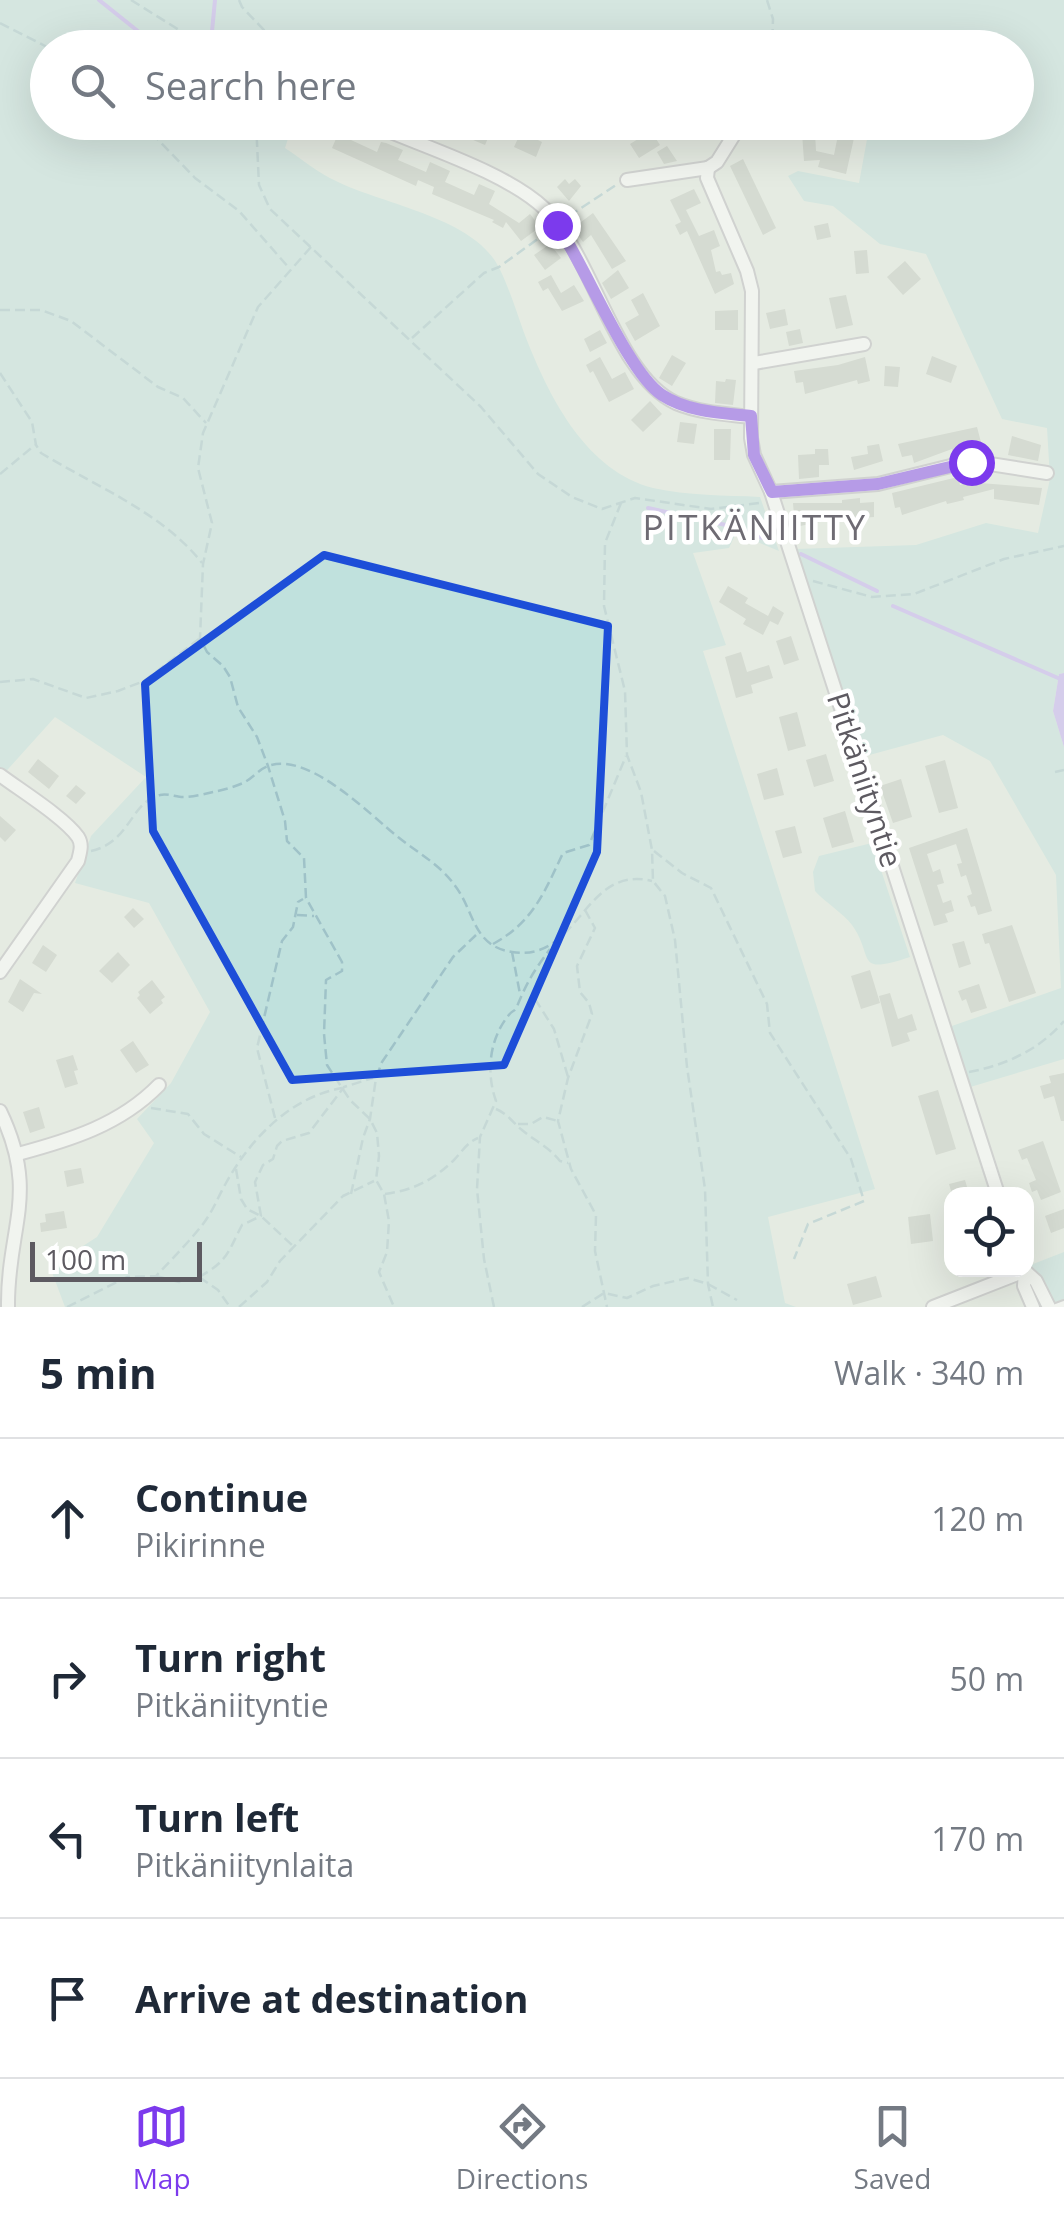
<!DOCTYPE html>
<meta charset="utf-8">
<style>
body{margin:0;font-family:"Open Sans",sans-serif;background:#f6f6f7;color:#1f2937}
.controls{position:absolute;right:30px;bottom:30px;display:grid;overflow:hidden;border-radius:20px;box-shadow:0 10px 40px #0002}
.controls button{width:90px;height:90px;display:grid;place-items:center;padding:0;border:0;border-bottom:2px solid #e0e1e3;background:#fff;color:#1f2937;font:50px sans-serif}
.scale{position:absolute;left:30px;bottom:25px;width:172px;box-sizing:border-box;padding-left:10px;border:5px solid #5d5a61;border-top:0;font-size:28px;line-height:35px;white-space:nowrap;color:#5d5a61;-webkit-text-stroke:8px #fff;paint-order:stroke}
.stop{position:absolute;width:30px;height:30px;margin:-22px;border:8px solid #7c3aed;border-radius:50%;background:#fff}
.stop.end{background:#7c3aed;border-color:#fff;box-shadow:0 2px 10px #0008}
.list{margin:0;padding:0;list-style:none}
h2{display:flex;justify-content:space-between;align-items:center;height:130px;margin:0;padding:0 40px;font-size:42px}
h2 small{font-size:32px;font-weight:400;color:#747a83}
.list li{display:grid;grid-template-columns:65px 1fr auto;gap:30px;align-items:center;box-sizing:border-box;height:160px;padding:0 40px;border-top:2px solid #e0e1e3}
.list b{display:block;font-size:38px;white-space:nowrap}
.list p{margin:0;font-size:32px;white-space:nowrap;color:#747a83}
.list em{font-size:32px;font-style:normal;color:#747a83}
.icon{flex:none;width:55px;height:55px;fill:none;stroke:currentColor;stroke-width:2;stroke-linecap:round;stroke-linejoin:round}
.map{position:relative;flex:none;width:1064px;height:1307px;overflow:hidden}
.search{position:absolute;background:#fff;box-shadow:0 10px 40px #0002;left:30px;right:30px;top:30px;height:110px;display:flex;align-items:center;gap:25px;box-sizing:border-box;padding:0 35px;border-radius:55px;color:#747a83;font-size:38px}
.sheet{height:770px;background:#fff}
nav{display:flex;justify-content:space-around;align-items:center;box-sizing:border-box;height:140px;border-top:2px solid #e0e1e3;background:#fff;font-size:28px;color:#747a83}
nav a{display:grid;justify-items:center;gap:5px}
nav .on{color:#7c3aed}
.map>svg:first-child{display:block}
</style>
<div class="map">
<svg width="1064" height="1307" viewBox="0 0 1064 1307">
<rect width="100%" height="100%" fill="#e5ebe2"/>
<g fill="#c0e1dd">
<path d="M 0,0 L 1064,0 L 1064,673 L 1059,674 L 1053,711 L 1064,747 L 1064,1059 L 967,1088 L 949,1027 L 1061,988 L 1056,875 L 990,761 L 943,735 L 862,757 L 795,549 L 916,545 L 986,523 L 1038,533 L 1050,479 L 1047,428 L 1002,419 L 926,254 L 880,244 L 833,206 L 804,201 L 788,176 L 798,171 L 859,183 L 870,123 L 1016,122 L 1016,48 L 48,48 L 48,122 L 293,123 L 285,148 C 302,159 318,173 336,181 C 380,203 463,216 493,258 C 506,275 519,321 528,343 C 551,400 587,471 653,488 C 688,496 725,495 760,497 L 779,551 L 736,533 L 729,548 L 693,553 L 726,645 L 703,651 L 875,1189 L 768,1217 L 785,1303 L 796,1307 L 65,1307 L 50,1267 L 97,1237 L 154,1143 L 137,1119 L 171,1083 L 210,1012 L 149,903 L 75,883 L 91,836 L 146,777 L 55,717 L 0,778 Z"/>
<path d="M 872,843 L 910,957 C 853,976 875,957 852,925 C 843,913 826,903 815,891 L 813,872 L 819,856 Z"/>
<path d="M 1064,1252 L 1064,1300 L 1051,1303 L 1028,1266 Z"/>
</g>
<path fill="#c1a8f5" d="M 1064,673 L 1064,747 L 1053,711 L 1059,674 Z"/>
<g fill="none" stroke-linecap="round" stroke-linejoin="round">
<g stroke="#c1a8f5" stroke-width="4">
<path d="M 99,0 L 159,48"/>
<path d="M 211,42 L 215,0"/>
<path d="M 648,508 L 735,527 L 770,541"/>
<path d="M 801,554 L 877,591"/>
<path d="M 893,606 L 1058,678"/>
</g>
</g>
<g fill="#c1c7be">
<path d="M 466,122 L 495,122 L 485,145 L 466,137 L 468,134 L 462,131 Z"/>
<path d="M 677,122 L 712,122 L 680,140 L 672,125 Z"/>
<path d="M 651,131 L 660,145 L 639,158 L 630,144 Z"/>
<path d="M 521,132 L 542,142 L 536,157 L 514,147 Z"/>
<path d="M 815,132 L 816,151 L 834,155 L 838,135 L 854,138 L 846,174 L 818,167 L 820,160 L 804,161 L 802,133 Z"/>
<path d="M 338,134 L 377,152 L 381,142 L 386,143 L 403,150 L 398,160 L 426,172 L 430,162 L 450,171 L 445,182 L 474,195 L 479,184 L 495,191 L 489,204 L 519,223 L 530,214 L 540,227 L 521,241 L 506,222 L 503,228 L 492,222 L 494,220 L 432,194 L 434,187 L 418,180 L 416,186 L 332,148 Z"/>
<path d="M 667,146 L 677,161 L 664,164 L 657,152 Z"/>
<path d="M 743,159 L 776,228 L 763,235 L 730,166 Z"/>
<path d="M 565,179 L 569,184 L 575,179 L 581,186 L 569,201 L 557,187 Z"/>
<path d="M 694,189 L 701,203 L 686,210 L 699,236 L 714,230 L 720,246 L 711,250 L 716,272 L 720,271 L 722,275 L 731,273 L 734,284 L 715,294 L 687,231 L 680,235 L 675,225 L 681,222 L 670,200 Z"/>
<path d="M 593,213 L 626,261 L 612,269 L 591,235 L 583,242 L 573,228 Z"/>
<path d="M 828,223 L 831,237 L 817,240 L 814,226 Z"/>
<path d="M 550,244 L 561,258 L 545,270 L 534,255 Z"/>
<path d="M 867,250 L 869,273 L 856,274 L 854,251 Z"/>
<path d="M 905,261 L 921,279 L 903,295 L 887,277 Z"/>
<path d="M 618,270 L 629,288 L 611,299 L 602,283 Z"/>
<path d="M 551,275 L 561,293 L 574,285 L 584,301 L 562,311 L 548,288 L 543,291 L 538,282 Z"/>
<path d="M 643,293 L 660,326 L 635,341 L 625,323 L 639,315 L 631,300 Z"/>
<path d="M 846,295 L 853,325 L 836,329 L 829,298 Z"/>
<path d="M 785,309 L 788,325 L 770,329 L 766,313 Z"/>
<path d="M 738,310 L 738,330 L 715,330 L 715,311 Z"/>
<path d="M 800,329 L 803,343 L 789,346 L 786,332 Z"/>
<path d="M 600,330 L 607,343 L 590,352 L 584,339 Z"/>
<path d="M 672,355 L 686,363 L 672,386 L 659,378 Z"/>
<path d="M 932,356 L 957,366 L 951,383 L 926,374 Z"/>
<path d="M 600,357 L 612,379 L 625,372 L 634,389 L 609,402 L 593,371 L 590,373 L 586,365 Z"/>
<path d="M 865,357 L 870,381 L 858,384 L 857,380 L 805,394 L 803,382 L 796,383 L 794,371 L 838,365 Z"/>
<path d="M 885,366 L 900,367 L 898,387 L 884,386 Z"/>
<path d="M 726,379 L 736,380 L 733,405 L 715,403 L 716,381 L 725,382 Z"/>
<path d="M 650,401 L 662,414 L 643,432 L 631,420 Z"/>
<path d="M 680,422 L 697,424 L 694,444 L 677,442 Z"/>
<path d="M 977,427 L 983,450 L 954,455 L 952,449 L 914,463 L 912,455 L 902,457 L 898,444 Z"/>
<path d="M 714,429 L 731,429 L 730,460 L 714,460 Z"/>
<path d="M 1012,436 L 1041,445 L 1038,461 L 1008,455 Z"/>
<path d="M 879,444 L 883,461 L 854,470 L 851,457 L 868,454 L 867,446 Z"/>
<path d="M 815,449 L 828,449 L 829,465 L 819,465 L 819,477 L 799,479 L 798,455 L 815,454 Z"/>
<path d="M 958,477 L 960,485 L 980,480 L 980,483 L 1042,488 L 1039,505 L 994,499 L 994,489 L 963,497 L 964,500 L 947,504 L 946,501 L 902,515 L 900,507 L 895,508 L 892,493 Z"/>
<path d="M 860,498 L 860,503 L 874,502 L 874,517 L 830,520 L 795,527 L 793,503 L 842,503 L 842,500 Z"/>
<path d="M 728,586 L 748,598 L 745,603 L 768,616 L 773,606 L 784,613 L 778,625 L 770,621 L 763,635 L 743,624 L 746,619 L 719,602 Z"/>
<path d="M 791,636 L 799,660 L 784,665 L 776,641 Z"/>
<path d="M 741,652 L 747,672 L 769,665 L 773,678 L 751,685 L 753,693 L 736,698 L 725,657 Z"/>
<path d="M 797,712 L 806,746 L 788,751 L 779,717 Z"/>
<path d="M 826,754 L 834,781 L 814,787 L 806,760 Z"/>
<path d="M 38,759 L 59,776 L 49,789 L 28,772 Z"/>
<path d="M 945,760 L 958,808 L 939,813 L 925,766 Z"/>
<path d="M 777,768 L 784,795 L 764,800 L 757,774 Z"/>
<path d="M 901,779 L 912,817 L 893,823 L 880,786 Z"/>
<path d="M 76,785 L 86,793 L 76,804 L 66,796 Z"/>
<path d="M 845,811 L 854,842 L 832,848 L 823,818 Z"/>
<path d="M 0,816 L 16,830 L 5,842 L 0,837 Z"/>
<path d="M 795,826 L 802,853 L 783,858 L 775,831 Z"/>
<path d="M 967,828 L 992,911 L 978,915 L 975,906 L 971,907 L 967,896 L 972,894 L 966,875 L 961,877 L 957,864 L 962,863 L 956,844 L 927,854 L 933,872 L 940,869 L 944,883 L 937,885 L 943,903 L 951,900 L 954,911 L 945,914 L 948,922 L 934,926 L 909,848 Z"/>
<path d="M 133,908 L 144,919 L 134,928 L 124,917 Z"/>
<path d="M 1012,925 L 1036,993 L 1009,1002 L 989,943 L 985,944 L 982,934 Z"/>
<path d="M 964,941 L 971,964 L 959,968 L 952,944 Z"/>
<path d="M 43,945 L 57,955 L 46,972 L 32,963 Z"/>
<path d="M 118,952 L 130,965 L 112,983 L 99,971 Z"/>
<path d="M 870,970 L 880,1003 L 861,1009 L 851,976 Z"/>
<path d="M 20,979 L 42,994 L 34,993 L 23,1012 L 8,1002 Z"/>
<path d="M 152,980 L 165,997 L 161,1000 L 163,1003 L 150,1014 L 137,998 L 140,995 L 138,992 Z"/>
<path d="M 979,984 L 987,1008 L 971,1013 L 966,999 L 962,1001 L 958,991 Z"/>
<path d="M 890,993 L 898,1019 L 912,1014 L 917,1030 L 907,1033 L 910,1041 L 892,1047 L 879,996 Z"/>
<path d="M 133,1041 L 149,1065 L 136,1073 L 120,1050 Z"/>
<path d="M 73,1055 L 78,1070 L 74,1071 L 78,1084 L 65,1088 L 56,1060 Z"/>
<path d="M 1064,1073 L 1064,1121 L 1061,1121 L 1054,1096 L 1044,1099 L 1040,1086 L 1051,1083 L 1049,1076 Z"/>
<path d="M 938,1090 L 956,1149 L 936,1155 L 918,1096 Z"/>
<path d="M 39,1107 L 45,1128 L 30,1133 L 23,1112 Z"/>
<path d="M 1043,1141 L 1061,1192 L 1041,1200 L 1037,1190 L 1032,1192 L 1029,1183 L 1036,1180 L 1027,1158 L 1022,1160 L 1018,1150 Z"/>
<path d="M 81,1168 L 84,1183 L 67,1187 L 64,1171 Z"/>
<path d="M 965,1180 L 969,1194 L 952,1194 L 949,1184 Z"/>
<path d="M 1064,1209 L 1064,1228 L 1051,1233 L 1045,1216 Z"/>
<path d="M 64,1211 L 67,1228 L 41,1232 L 40,1223 L 46,1222 L 45,1214 Z"/>
<path d="M 930,1214 L 933,1241 L 911,1244 L 908,1217 Z"/>
<path d="M 876,1276 L 882,1297 L 853,1305 L 847,1284 Z"/>
</g>
<g fill="none" stroke-linecap="round" stroke-linejoin="round">
<defs>
<path id="lane" d="M 1056,1307 L 1064,1304"/>
<g id="street">
<path d="M 363,126 L 374,125 C 424,147 506,172 545,209 C 593,256 616,376 676,403 C 700,413 726,414 751,417"/>
<path d="M 708,168 L 707,178 L 747,271 L 752,291 L 751,438 L 754,455 L 771,492 L 998,1194"/>
<path d="M 708,168 L 717,162 L 742,122"/>
<path d="M 627,180 L 708,168"/>
<path d="M 754,363 L 864,344"/>
<path d="M 771,492 L 878,484 L 971,461 L 1047,473"/>
<path d="M 0,775 C 20,790 65,818 78,837 C 83,845 80,852 78,861 L 0,972"/>
<path d="M 0,1111 C 40,1194 7,1227 8,1307"/>
<path d="M 18,1154 C 70,1140 120,1125 159,1085"/>
<path d="M 1025,1270 L 1024,1286 L 1033,1307"/>
<path d="M 1025,1271 L 1036,1281 L 1049,1307"/>
<path d="M 933,1307 L 1025,1271"/>
</g>
</defs>
<use href="#lane" stroke="#b7b4bb" stroke-width="10"/>
<use href="#street" stroke="#b7b4bb" stroke-width="16"/>
<g stroke="#9fc2c8" stroke-width="2.5" stroke-dasharray="10 5" stroke-linecap="butt">
<path d="M 131,0 L 208,48"/>
<path d="M 239,0 L 242,7 L 281,48"/>
<path d="M 767,0 L 773,19 L 772,48"/>
<path d="M 0,23 L 49,48"/>
<path d="M 141,122 L 195,178 L 239,211 L 290,269"/>
<path d="M 256,122 L 259,185 L 270,209 L 481,407 L 538,474 L 572,497 L 602,509 L 635,498 L 711,509 L 759,503"/>
<path d="M 569,216 L 616,185"/>
<path d="M 311,247 L 258,307 L 203,433 L 198,468 L 212,523 L 203,564 L 200,638 L 207,652 L 223,666 L 230,677 L 238,707 L 257,737 L 268,766 L 285,821 L 287,841 L 304,858 L 306,898 L 342,962 L 342,971 L 326,980 L 324,1034 L 327,1065 L 350,1100 L 370,1119 L 377,1133 L 379,1156 L 376,1180 L 384,1194 L 389,1221 L 387,1252 L 379,1272 L 394,1307"/>
<path d="M 0,310 L 41,310 L 71,321 L 158,387 L 183,398 L 206,423"/>
<path d="M 412,338 L 484,273 L 499,267 L 546,233"/>
<path d="M 0,373 L 32,422 L 36,445 L 41,453 C 95,486 163,513 202,563"/>
<path d="M 0,474 L 35,445"/>
<path d="M 621,503 L 605,543 L 604,606 L 625,691 L 627,755 L 641,792 L 652,850 L 653,881 L 665,896 L 675,940 L 687,1067 L 705,1189 L 708,1284 L 713,1307"/>
<path d="M 813,581 L 872,597 L 914,594 L 1004,559 L 1064,546"/>
<path d="M 0,682 L 33,679 L 86,698 L 118,691 L 144,681 L 199,639"/>
<path d="M 1055,772 L 1064,770"/>
<path d="M 91,851 C 131,842 130,802 160,795 C 167,793 176,797 183,797 C 193,797 204,794 213,792 C 223,790 234,787 243,783 C 252,779 259,769 268,766 C 309,751 370,815 398,837 C 418,853 441,865 456,887 C 475,913 473,946 512,952 C 580,963 583,864 652,881"/>
<path d="M 654,851 L 682,873 L 711,888 L 767,1004 L 770,1033 L 851,1159 L 864,1201 L 808,1224 L 794,1259"/>
<path d="M 585,910 L 595,928 L 577,966 L 580,992 L 589,1003 L 592,1014 L 568,1078 L 558,1121 L 571,1169 L 596,1215 L 595,1251 L 607,1307"/>
<path d="M 297,915 L 314,916"/>
<path d="M 493,944 C 533,922 544,893 563,853 L 589,845 L 626,756"/>
<path d="M 512,952 L 520,994"/>
<path d="M 535,999 L 554,1029 L 568,1077"/>
<path d="M 969,1072 C 1006,1065 1039,1050 1064,1021"/>
<path d="M 151,1108 L 188,1114 L 204,1134 L 241,1157"/>
<path d="M 496,1109 C 508,1114 512,1122 522,1130 C 535,1141 549,1147 560,1161 L 568,1163"/>
<path d="M 275,1118 L 257,1048 L 282,941 L 293,927 L 298,902 L 303,899"/>
<path d="M 518,1124 L 531,1124 L 543,1117 L 558,1121"/>
<path d="M 236,1169 L 241,1199 L 247,1209 L 261,1216 L 293,1246"/>
<path d="M 351,1194 L 363,1138 L 370,1119 L 376,1078 L 382,1062 L 453,957 L 476,935"/>
<path d="M 385,1194 C 413,1190 432,1181 453,1161 C 462,1152 466,1143 478,1138"/>
<path d="M 156,1276 L 179,1282 L 199,1277 L 218,1290 L 230,1307"/>
<path d="M 199,1277 C 228,1261 228,1252 242,1225 L 261,1216 L 255,1182 L 263,1165 L 273,1159 L 277,1146 L 282,1141 L 309,1133 L 344,1087 L 373,1078"/>
<path d="M 67,1307 L 127,1277 L 156,1276 C 172,1259 189,1242 203,1224 C 213,1211 218,1197 226,1183 C 251,1138 291,1097 342,1088"/>
<path d="M 239,1307 L 267,1282 L 280,1261 L 343,1196 L 374,1181"/>
<path d="M 494,1307 L 484,1259 L 477,1189 L 480,1137 L 496,1101 C 486,1073 489,1040 508,1016 C 514,1008 514,1014 518,1004 C 528,980 534,971 550,949"/>
<path d="M 582,1307 L 604,1293 L 627,1298 L 653,1286 L 688,1278 L 708,1284 L 737,1300"/>
</g>
<use href="#lane" stroke="#fff" stroke-width="6"/>
<use href="#street" stroke="#fff" stroke-width="12"/>
</g>
<g fill="none" stroke-linecap="round" stroke-linejoin="round">
<path stroke="#7c3aed" stroke-width="12" d="M 557,225 C 585,265 627,372 662,395 C 688,412 721,413 751,416 L 754,455 L 772,492 L 878,484 L 971,462"/>
</g>
<path d="M0 0H1064V1307H0ZM 324,555 L 608,626 L 597,852 L 504,1065 L 292,1080 L 153,831 L 145,684 Z" fill="#e5ebe2" fill-opacity=".55" fill-rule="evenodd"/>
<path fill="none" stroke="#1d4ed8" stroke-width="8" stroke-linejoin="round" d="M 324,555 L 608,626 L 597,852 L 504,1065 L 292,1080 L 153,831 L 145,684 Z"/>
<g text-anchor="middle" stroke-width="9" stroke-linejoin="round" paint-order="stroke">
<g font-size="30" fill="#5d5a61" stroke="#fff">
<text transform="translate(864 780) rotate(72)" y="10">Pitkäniityntie</text>
</g>
<g font-size="35" letter-spacing="2.5" fill="#6e6b73" stroke="#fff">
<text x="755" y="540">PITKÄNIITTY</text>
</g>
</g>
</svg>
<div class="controls">
<button><svg class="icon" aria-label="locate" viewBox="0 0 24 24"><circle cx="12" cy="12" r="6"/><path d="M12 2v4M12 18v4M2 12h4M18 12h4"/></svg></button>
</div>
<div class="scale">100 m</div>
<div class="stop" style="left:971px;top:462px"></div>
<div class="stop end" style="left:557px;top:225px"></div>
<div class="search"><svg class="icon" aria-label="search" viewBox="0 0 24 24"><circle cx="10" cy="10" r="6"/><path d="M15 15l6 6"/></svg>Search here</div>
</div>
<section class="sheet">
<h2>5 min<small>Walk · 340 m</small></h2>
<ul class="list">
<li><svg class="icon" aria-label="ahead" viewBox="0 0 24 24"><path d="M12 20V5M6 11l6-6 6 6"/></svg><div><b>Continue</b><p>Pikirinne</p></div><em>120 m</em></li>
<li><svg class="icon" aria-label="right" viewBox="0 0 24 24"><path d="M7 20v-9h11M14 6l5 5-5 5"/></svg><div><b>Turn right</b><p>Pitkäniityntie</p></div><em>50 m</em></li>
<li><svg class="icon" aria-label="left" viewBox="0 0 24 24"><path d="M17 20v-9H6M10 6l-5 5 5 5"/></svg><div><b>Turn left</b><p>Pitkäniitynlaita</p></div><em>170 m</em></li>
<li><svg class="icon" aria-label="arrive" viewBox="0 0 24 24"><path d="M6 21V4h12l-3 4 3 4H6"/></svg><div><b>Arrive at destination</b></div></li>
</ul>
</section>
<nav>
<a class="on"><svg class="icon" aria-label="map" viewBox="0 0 24 24"><path d="M3 6l6-2 6 2 6-2v14l-6 2-6-2-6 2zM9 4v14M15 6v14"/></svg>Map</a>
<a><svg class="icon" aria-label="directions" viewBox="0 0 24 24"><path d="M12 3l9 9-9 9-9-9zM9 14v-3h6M13 9l2 2-2 2"/></svg>Directions</a>
<a><svg class="icon" aria-label="saved" viewBox="0 0 24 24"><path d="M7 4h10v16l-5-4-5 4z"/></svg>Saved</a>
</nav>
